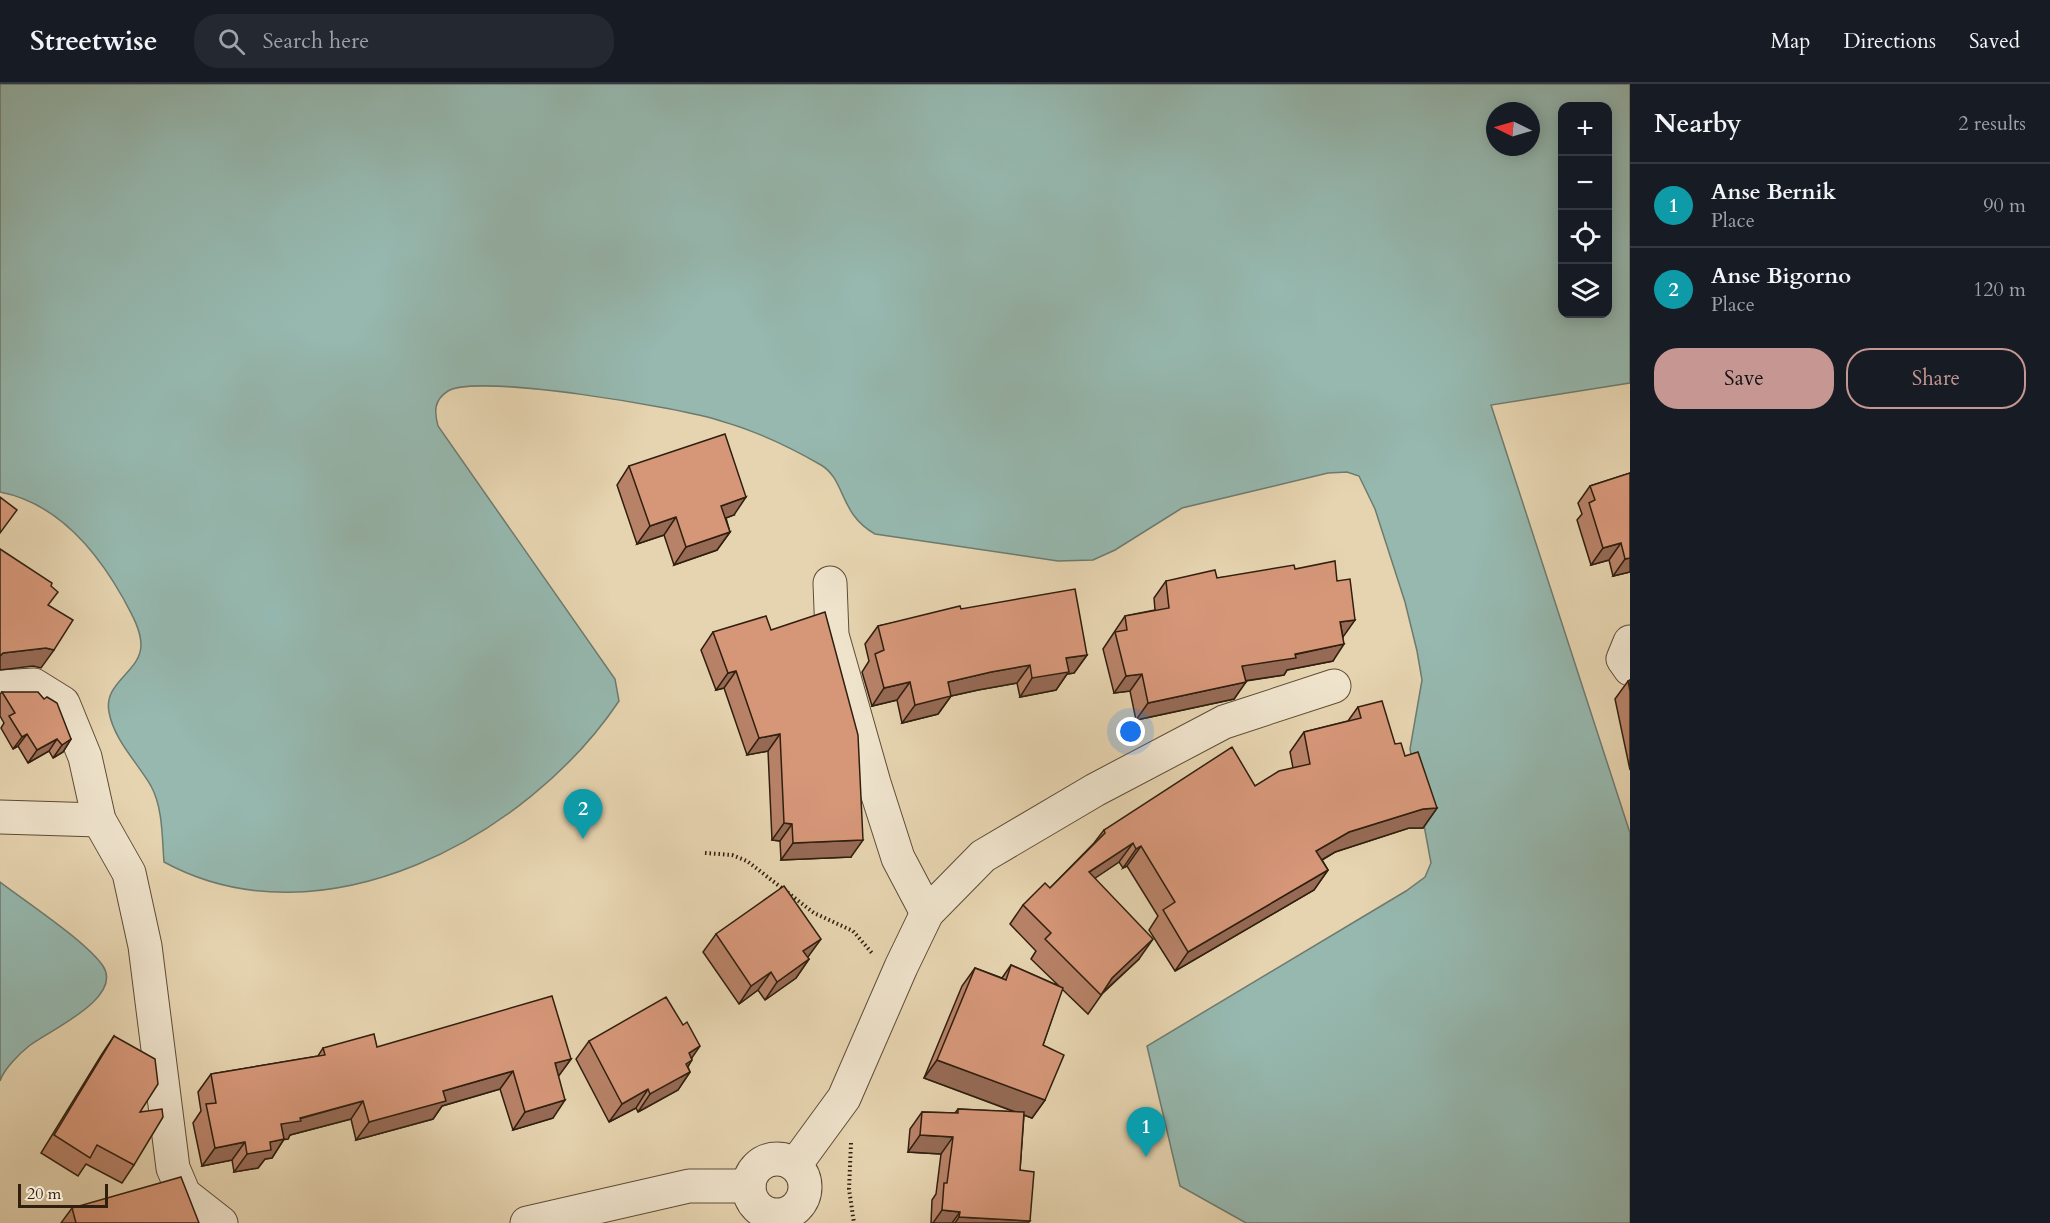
<!DOCTYPE html>
<meta charset="utf-8">
<style>
body{margin:0;font-family:Cardo,serif;background:#242831;color:#f1f3f6}
.controls{position:absolute;right:18px;top:18px;display:grid;overflow:hidden;border-radius:12px;box-shadow:0 3px 15px #0003}
.controls button{width:54px;height:54px;display:grid;place-items:center;padding:0;border:0;border-bottom:2px solid #363941;background:#171b24;color:#f1f3f6;font:30px sans-serif}
.compass{position:absolute;left:1486px;top:18px;width:54px;height:54px;border-radius:50%;background:#171b24;box-shadow:0 3px 15px #0003;rotate:275deg}
.scale{position:absolute;left:18px;bottom:15px;width:90px;box-sizing:border-box;padding-left:6px;border:3px solid #301f0e;border-top:0;font-size:16px;line-height:21px;white-space:nowrap;color:#301f0e;-webkit-text-stroke:4px #efe3cc;paint-order:stroke}
.you{position:absolute;left:1131px;top:648px;width:21px;height:21px;margin:-15px;border:4px solid #fff;border-radius:50%;background:#1a73e8;box-shadow:0 0 0 9px #1a73e833}
.badge{display:grid;place-items:center;width:39px;height:39px;border-radius:50%;background:#c59692;color:#fff;font-size:20px;font-weight:700}
.pin{position:absolute;translate:-50% -50px;filter:drop-shadow(0 2px 3px #0008)}
.pin::after{content:'';position:absolute;top:32px;width:21px;height:18px;background:inherit;clip-path:polygon(0 0,100% 0,50% 100%)}
.list{margin:0;padding:0;list-style:none}
h2{display:flex;justify-content:space-between;align-items:center;height:78px;margin:0;padding:0 24px;font-size:26px}
h2 small{font-size:20px;font-weight:400;color:#9ea1a6}
.list li{display:grid;grid-template-columns:39px 1fr auto;gap:18px;align-items:center;box-sizing:border-box;height:84px;padding:0 24px;border-top:2px solid #363941}
.list b{display:block;font-size:22px;white-space:nowrap}
.list p{margin:0;font-size:20px;white-space:nowrap;color:#9ea1a6}
.list em{font-size:20px;font-style:normal;color:#9ea1a6}
.actions{display:flex;gap:12px;padding:18px 24px}
.actions a{flex:1;padding:14px 0;border:2px solid #c59692;border-radius:24px;text-align:center;font-size:21px;color:#c59692}
.actions .main{background:#c59692;color:#111}
.icon{flex:none;width:33px;height:33px;fill:none;stroke:currentColor;stroke-width:2;stroke-linecap:round;stroke-linejoin:round}
.map{position:relative;flex:none;width:1630px;height:1139px;overflow:hidden}
header{display:flex;align-items:center;gap:36px;box-sizing:border-box;height:84px;padding:0 30px;background:#171b24;border-bottom:2px solid #363941}
header strong{font-size:28px}
nav{display:flex;gap:33px;margin-inline-start:auto;font-size:21px}
.search{width:420px;height:54px;background:#242831;display:flex;align-items:center;gap:15px;box-sizing:border-box;padding:0 21px;border-radius:24px;color:#9ea1a6;font-size:22px}
main{display:flex}
aside{flex:1;background:#171b24}
.map>svg:first-child{display:block}
</style>
<header>
<strong>Streetwise</strong>
<div class="search"><svg class="icon" aria-label="search" viewBox="0 0 24 24"><circle cx="10" cy="10" r="6"/><path d="M15 15l6 6"/></svg>Search here</div>
<nav><a>Map</a><a>Directions</a><a>Saved</a></nav>
</header>
<main>
<div class="map">
<svg width="1630" height="1139" viewBox="0 0 1630 1139">
<rect width="100%" height="100%" fill="#e6d4b0"/>
<filter id="stains"><feTurbulence type="fractalNoise" baseFrequency=".00333" numOctaves="4"/><feColorMatrix values="0 0 0 0 .2 0 0 0 0 .09 0 0 0 0 .02 0 0 0 .5 -.17"/></filter>
<radialGradient id="worn" r=".72"><stop offset=".6" stop-color="#630" stop-opacity="0"/><stop offset="1" stop-color="#630" stop-opacity=".3"/></radialGradient>
<g fill="#96b8af" stroke="#6d7b6f" stroke-width="1.5" fill-rule="evenodd">
<path d="M 0,0 L 1630,0 L 1630,299 L 1491,321 L 1630,749 L 1630,1139 L 1246,1139 L 1180,1102 L 1147,962 L 1406,807 L 1425,793 L 1431,779 L 1410,665 L 1422,596 L 1417,567 L 1405,518 L 1375,425 L 1359,392 L 1347,388 L 1328,389 L 1182,424 L 1115,466 L 1093,476 L 1058,477 L 875,450 C 839,430 846,396 821,381 C 790,363 756,347 721,337 C 683,324 477,289 448,307 C 434,316 434,327 438,342 L 615,595 L 619,617 C 528,753 322,864 164,778 C 162,754 163,724 151,702 C 137,678 114,656 109,628 C 103,598 141,588 141,561 C 141,545 130,527 123,514 C 96,466 57,419 0,408 ZM 1562,22 L 1608,22 L 1608,230 L 1562,230 ZM 1495,27 L 1531,27 L 1531,63 L 1495,63 Z"/>
<path d="M 0,798 C 25,817 87,858 103,882 C 124,914 48,947 29,962 C 19,970 4,985 0,997 Z"/>
</g>
<g fill="none" stroke-linecap="round" stroke-linejoin="round">
<defs>
<g id="minor">
<path d="M 830,499 L 832,551 L 874,699 L 898,774 L 927,829"/>
<path d="M 1630,558 L 1623,575 L 1630,585"/>
<path d="M 0,603 L 34,601 L 63,619 L 85,673 L 99,736 L 129,789 L 145,862 L 173,1084 L 184,1110 L 221,1139"/>
<path d="M 0,733 L 99,736"/>
<circle cx="777" cy="1103" r="28"/>
<path d="M 795,1081 L 844,1014 L 901,883 L 927,829 L 983,772 L 1095,706 L 1224,638 L 1334,602"/>
<path d="M 527,1139 L 689,1102 L 749,1102"/>
</g>
</defs>
<use href="#minor" stroke="#5e4c36" stroke-width="35"/>
<g stroke="#301f0e" stroke-width="4" stroke-dasharray="1.5 3" stroke-linecap="butt">
<path d="M 705,769 L 732,771 L 747,777 L 814,829 L 853,847 L 872,869"/>
<path d="M 851,1059 L 849,1105 L 854,1139"/>
</g>
<use href="#minor" stroke="#efe3cc" stroke-width="33"/>
</g>
<g fill="#b88268" stroke="#301f0e" stroke-width="1.5">
<path d="M 629,382 L 734,431 L 726,434 L 730,448 L 717,466 L 674,481 L 664,451 L 637,460 L 617,401 Z"/>
<path d="M 1630,389 L 1630,488 L 1613,492 L 1609,476 L 1591,481 L 1577,436 L 1582,430 L 1578,419 L 1590,402 Z"/>
<path d="M 1295,485 L 1343,553 L 1333,577 L 1287,586 L 1284,591 L 1246,597 L 1234,615 L 1136,636 L 1130,607 L 1114,609 L 1103,565 L 1125,532 L 1155,526 L 1154,514 L 1166,497 L 1217,494 Z"/>
<path d="M 961,525 L 1087,571 L 1074,589 L 1067,590 L 1056,606 L 1020,613 L 1017,599 L 978,606 L 951,612 L 938,630 L 902,639 L 897,616 L 872,622 L 862,588 L 869,577 L 865,560 L 878,542 Z"/>
<path d="M 771,546 L 851,773 L 781,776 L 780,757 L 772,756 L 768,667 L 747,671 L 724,604 L 716,606 L 701,566 L 713,548 Z"/>
<path d="M 1630,596 L 1630,686 L 1615,615 L 1628,597 Z"/>
<path d="M 2,608 L 71,655 L 63,668 L 53,674 L 49,667 L 28,679 L 18,662 L 13,665 L 1,644 L 4,639 L 0,632 L 0,610 Z"/>
<path d="M 1358,623 L 1395,660 L 1405,672 L 1437,724 L 1423,744 L 1409,744 L 1335,768 L 1322,776 L 1328,786 L 1314,806 L 1175,887 L 1149,846 L 1158,832 L 1127,782 L 1123,784 L 1119,778 L 1095,794 L 1139,875 L 1102,910 L 1088,930 L 1062,905 L 1043,961 L 1045,1016 L 1032,1034 L 1024,1031 L 1020,1086 L 1028,1139 L 931,1139 L 932,1116 L 936,1110 L 941,1070 L 908,1068 L 910,1045 L 922,1028 L 955,1029 L 958,1025 L 1015,1028 L 924,994 L 962,902 L 975,884 L 1002,894 L 1011,881 L 1059,902 L 1031,875 L 1036,867 L 1010,840 L 1023,821 L 1050,804 L 1094,759 L 1104,746 L 1255,702 L 1293,684 L 1290,668 L 1304,648 L 1348,637 Z"/>
<path d="M 716,850 L 807,873 L 809,875 L 796,894 L 765,916 L 758,906 L 739,920 L 703,868 Z"/>
<path d="M 114,952 L 140,1028 L 134,1081 L 122,1099 L 86,1080 L 78,1092 L 41,1069 L 102,970 Z"/>
<path d="M 589,957 L 692,974 L 688,983 L 690,988 L 678,1006 L 638,1028 L 636,1024 L 609,1038 L 576,975 Z"/>
<path d="M 377,963 L 571,975 L 558,992 L 553,1034 L 513,1046 L 500,1005 L 442,1022 L 433,1035 L 356,1056 L 351,1035 L 290,1051 L 288,1055 L 284,1055 L 272,1074 L 265,1075 L 258,1084 L 234,1088 L 232,1076 L 202,1082 L 193,1039 L 201,1027 L 198,1008 L 211,990 L 318,972 L 323,964 Z"/>
<path d="M 72,1124 L 199,1139 L 61,1139 Z"/>
</g>
<g fill="#966a55" stroke="#301f0e" stroke-width="1.5">
<path d="M 746,413 L 734,431 L 709,440 L 721,422 Z"/>
<path d="M 676,433 L 664,451 L 637,460 L 650,442 Z"/>
<path d="M 730,448 L 717,466 L 674,481 L 686,463 Z"/>
<path d="M 1621,459 L 1609,476 L 1591,481 L 1603,464 Z"/>
<path d="M 1630,474 L 1630,488 L 1613,492 L 1625,475 Z"/>
<path d="M 1355,536 L 1343,553 L 1340,538 Z"/>
<path d="M 1344,560 L 1333,577 L 1287,586 L 1284,591 L 1230,599 L 1242,582 Z"/>
<path d="M 46,564 L 54,566 L 41,584 L 33,582 L 0,586 L 0,572 L 3,569 Z"/>
<path d="M 1087,571 L 1074,589 L 1067,590 L 1056,606 L 1020,613 L 1032,594 L 1066,574 Z"/>
<path d="M 1030,581 L 1017,599 L 978,606 L 951,612 L 938,630 L 902,639 L 915,621 L 948,598 L 991,588 Z"/>
<path d="M 736,587 L 724,604 L 716,606 L 728,589 Z"/>
<path d="M 1142,590 L 1130,607 L 1114,609 L 1126,592 Z"/>
<path d="M 910,598 L 897,616 L 872,622 L 884,604 Z"/>
<path d="M 1246,598 L 1234,615 L 1136,636 L 1148,619 Z"/>
<path d="M 27,650 L 18,662 L 13,665 L 22,653 Z"/>
<path d="M 780,650 L 768,667 L 747,671 L 759,654 Z"/>
<path d="M 57,655 L 49,667 L 28,679 L 37,666 Z"/>
<path d="M 71,655 L 63,668 L 53,674 L 62,661 Z"/>
<path d="M 1437,724 L 1423,744 L 1409,744 L 1335,768 L 1303,787 L 1316,767 L 1349,748 L 1423,725 Z"/>
<path d="M 784,739 L 792,740 L 780,757 L 772,756 Z"/>
<path d="M 863,756 L 851,773 L 781,776 L 793,759 Z"/>
<path d="M 1133,759 L 1119,778 L 1076,807 L 1089,788 Z"/>
<path d="M 1141,762 L 1127,782 L 1123,784 L 1136,765 Z"/>
<path d="M 1328,786 L 1314,806 L 1175,887 L 1188,868 Z"/>
<path d="M 821,855 L 808,873 L 790,886 L 803,867 Z"/>
<path d="M 1153,855 L 1139,875 L 1101,910 L 1112,894 Z"/>
<path d="M 809,875 L 796,894 L 765,916 L 777,898 Z"/>
<path d="M 771,888 L 758,906 L 739,920 L 751,902 Z"/>
<path d="M 700,962 L 689,978 L 692,976 L 681,993 L 690,988 L 678,1006 L 638,1028 L 650,1010 L 689,969 Z"/>
<path d="M 571,975 L 558,993 L 555,979 Z"/>
<path d="M 937,976 L 1045,1016 L 1032,1034 L 924,994 Z"/>
<path d="M 513,987 L 500,1005 L 442,1022 L 433,1035 L 356,1056 L 369,1038 L 443,1007 Z"/>
<path d="M 648,1005 L 636,1024 L 609,1038 L 622,1020 Z"/>
<path d="M 565,1016 L 553,1034 L 513,1046 L 525,1028 Z"/>
<path d="M 363,1017 L 351,1035 L 290,1051 L 288,1055 L 269,1058 L 281,1040 Z"/>
<path d="M 920,1051 L 953,1053 L 941,1070 L 908,1068 Z"/>
<path d="M 284,1055 L 272,1074 L 265,1075 L 258,1084 L 234,1088 L 247,1070 L 270,1058 Z"/>
<path d="M 245,1058 L 232,1076 L 202,1082 L 215,1064 Z"/>
<path d="M 942,1126 L 960,1128 L 952,1139 L 933,1139 Z"/>
<path d="M 959,1133 L 1030,1137 L 1028,1139 L 955,1139 Z"/>
</g>
<g fill="#d69779" stroke="#301f0e" stroke-width="1.5">
<path d="M 725,350 L 746,413 L 721,422 L 730,448 L 686,463 L 676,433 L 650,442 L 629,382 Z"/>
<path d="M 1630,389 L 1630,474 L 1625,475 L 1621,459 L 1603,464 L 1589,419 L 1595,416 L 1590,402 Z"/>
<path d="M 0,413 L 17,426 L 0,449 Z"/>
<path d="M 0,465 L 52,499 L 51,502 L 58,508 L 48,521 L 73,536 L 54,566 L 46,564 L 3,569 L 0,572 Z"/>
<path d="M 1335,477 L 1337,497 L 1350,495 L 1355,536 L 1340,538 L 1344,560 L 1295,570 L 1296,574 L 1242,582 L 1246,598 L 1148,619 L 1142,590 L 1126,592 L 1115,548 L 1127,546 L 1125,532 L 1169,524 L 1166,497 L 1215,486 L 1217,494 L 1294,481 L 1295,485 Z"/>
<path d="M 1075,505 L 1087,571 L 1066,574 L 1069,588 L 1032,594 L 1030,581 L 991,588 L 948,598 L 951,612 L 915,621 L 910,598 L 884,604 L 875,570 L 884,566 L 878,542 L 960,522 L 961,525 Z"/>
<path d="M 825,528 L 858,651 L 863,756 L 793,759 L 792,740 L 784,739 L 780,650 L 759,654 L 736,587 L 728,589 L 713,548 L 766,532 L 771,546 Z"/>
<path d="M 1630,596 L 1630,607 L 1628,597 Z"/>
<path d="M 2,608 L 38,608 L 44,615 L 47,613 L 57,619 L 71,655 L 62,661 L 57,655 L 37,666 L 27,650 L 22,653 L 9,632 L 15,629 Z"/>
<path d="M 1382,617 L 1395,660 L 1401,659 L 1405,672 L 1418,668 L 1437,724 L 1423,725 L 1349,748 L 1316,767 L 1328,786 L 1188,868 L 1163,826 L 1175,818 L 1141,762 L 1136,765 L 1133,759 L 1089,788 L 1153,855 L 1112,894 L 1101,911 L 1045,855 L 1051,849 L 1023,821 L 1045,799 L 1050,804 L 1105,749 L 1104,746 L 1232,663 L 1255,702 L 1279,687 L 1310,680 L 1304,648 L 1361,634 L 1358,623 Z"/>
<path d="M 784,802 L 821,855 L 803,867 L 809,875 L 777,898 L 771,888 L 751,902 L 716,850 Z"/>
<path d="M 1011,881 L 1063,904 L 1043,961 L 1064,971 L 1045,1016 L 937,976 L 975,884 L 1006,896 Z"/>
<path d="M 552,912 L 571,975 L 555,979 L 565,1016 L 525,1028 L 513,987 L 443,1007 L 446,1017 L 369,1038 L 363,1017 L 300,1034 L 301,1037 L 281,1040 L 284,1055 L 270,1058 L 271,1066 L 247,1070 L 245,1058 L 215,1064 L 206,1020 L 216,1019 L 211,990 L 325,971 L 323,964 L 374,950 L 377,963 Z"/>
<path d="M 666,913 L 683,941 L 687,938 L 700,962 L 689,969 L 692,976 L 686,980 L 690,988 L 650,1010 L 648,1005 L 622,1020 L 589,957 Z"/>
<path d="M 114,952 L 155,975 L 158,1000 L 140,1028 L 162,1025 L 163,1033 L 134,1081 L 97,1061 L 90,1074 L 54,1051 Z"/>
<path d="M 958,1025 L 1024,1028 L 1020,1086 L 1034,1088 L 1030,1137 L 959,1133 L 960,1128 L 942,1126 L 944,1099 L 947,1099 L 953,1053 L 920,1051 L 922,1028 L 958,1029 Z"/>
<path d="M 181,1093 L 199,1139 L 76,1139 L 72,1124 Z"/>
</g>
<rect width="100%" height="100%" filter="url(#stains)"/>
<rect width="100%" height="100%" fill="url(#worn)"/>
</svg>
<div class="controls">
<button>+</button>
<button>−</button>
<button><svg class="icon" aria-label="locate" viewBox="0 0 24 24"><circle cx="12" cy="12" r="6"/><path d="M12 2v4M12 18v4M2 12h4M18 12h4"/></svg></button>
<button><svg class="icon" aria-label="layers" viewBox="0 0 24 24"><path d="M12 4l9 5-9 5-9-5zM3 14l9 5 9-5"/></svg></button>
</div>
<svg class="compass" viewBox="-18 -18 36 36"><path d="M0-13l5 13h-10z" fill="#e53935"/><path d="M0 13l5-13h-10z" fill="#9ea1a6"/></svg>
<div class="scale">20 m</div>
<div class="you"></div>
<div class="pin badge" style="left:1146px;top:1073px;background:#0f9aa8">1</div>
<div class="pin badge" style="left:583px;top:755px;background:#0f9aa8">2</div>
</div>
<aside>
<h2>Nearby<small>2 results</small></h2>
<ul class="list">
<li><span class="badge" style="background:#0f9aa8">1</span><div><b>Anse Bernik</b><p>Place</p></div><em>90 m</em></li>
<li><span class="badge" style="background:#0f9aa8">2</span><div><b>Anse Bigorno</b><p>Place</p></div><em>120 m</em></li>
</ul>
<div class="actions"><a class="main">Save</a><a>Share</a></div>
</aside>
</main>
